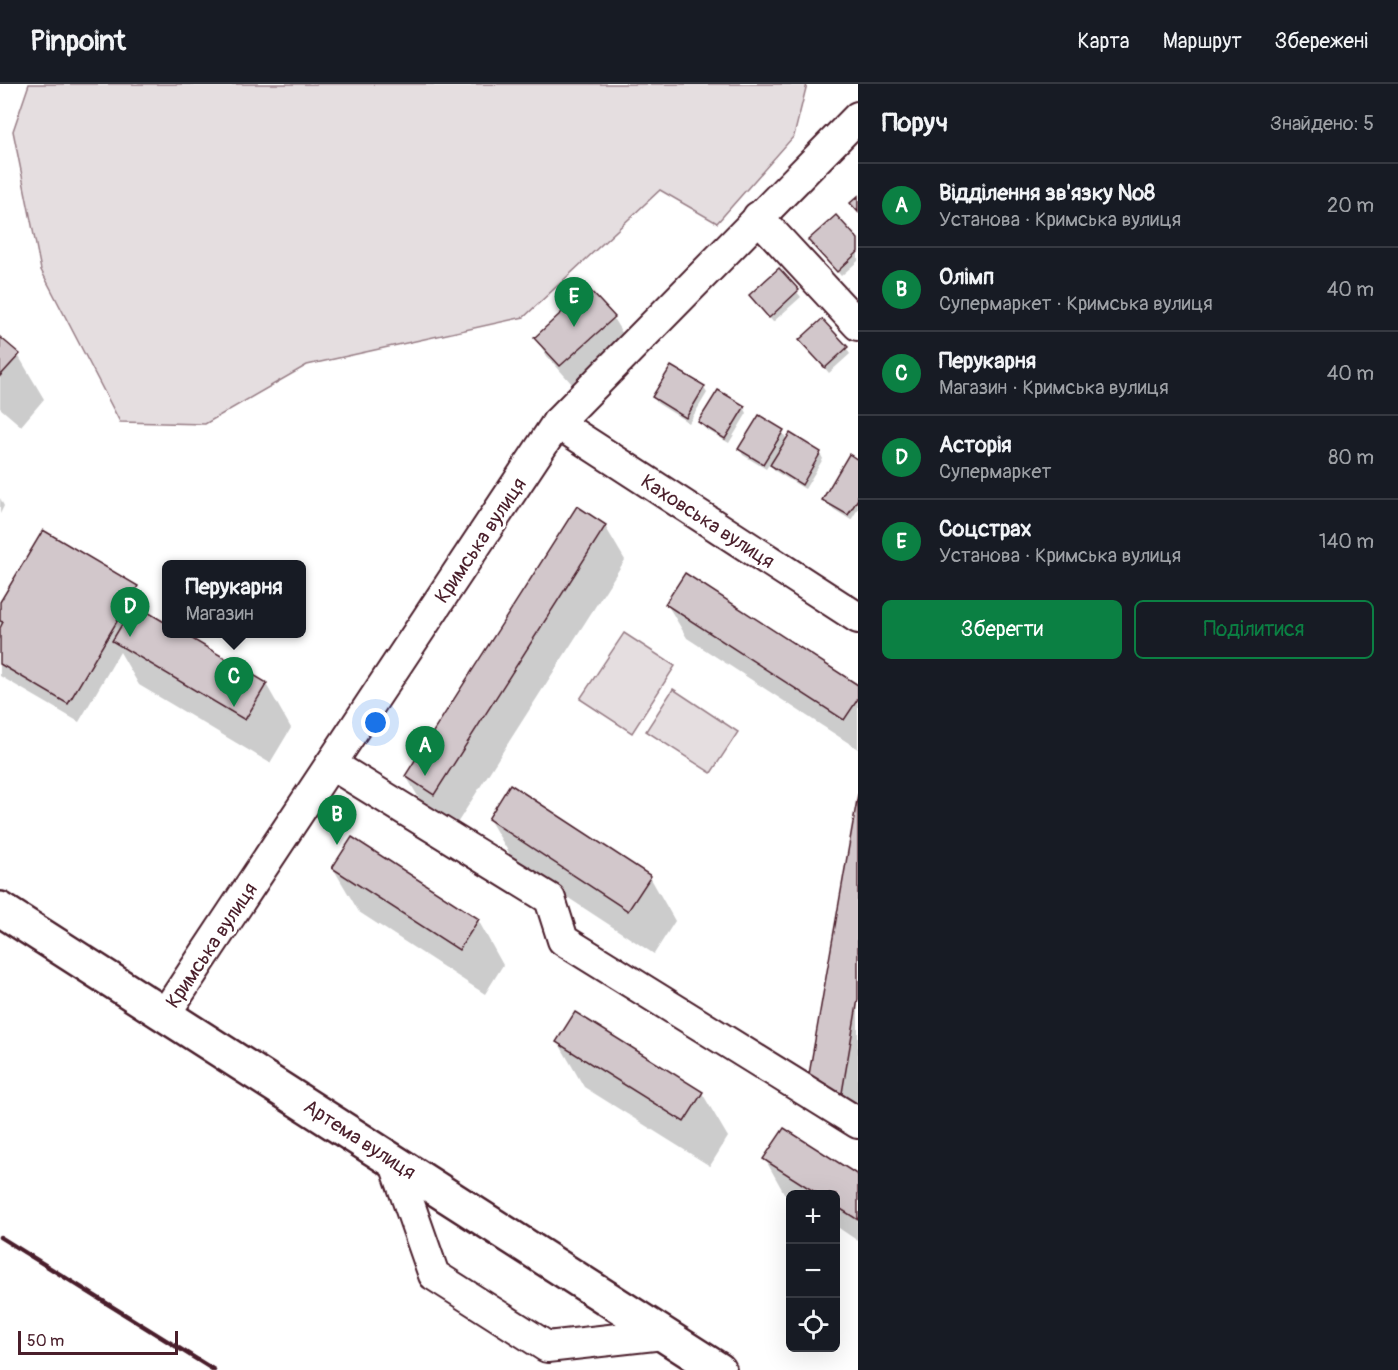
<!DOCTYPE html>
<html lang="uk">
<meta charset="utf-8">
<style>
body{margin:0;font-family:Pangolin,sans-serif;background:#242831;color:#f1f3f6}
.controls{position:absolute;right:18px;bottom:18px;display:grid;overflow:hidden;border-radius:9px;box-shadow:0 6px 24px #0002}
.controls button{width:54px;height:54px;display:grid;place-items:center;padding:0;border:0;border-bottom:2px solid #363941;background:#171b24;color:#f1f3f6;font:30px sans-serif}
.scale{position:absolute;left:18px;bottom:15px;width:160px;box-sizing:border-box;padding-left:6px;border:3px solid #4a1f2b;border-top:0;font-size:16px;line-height:21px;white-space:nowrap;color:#4a1f2b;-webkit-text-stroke:4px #fff;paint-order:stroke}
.you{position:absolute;left:376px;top:639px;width:21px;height:21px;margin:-15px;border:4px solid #fff;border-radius:50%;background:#1a73e8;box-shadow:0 0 0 9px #1a73e833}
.badge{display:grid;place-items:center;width:39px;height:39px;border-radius:50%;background:#0b8043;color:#fff;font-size:20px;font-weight:700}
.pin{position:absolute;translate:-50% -50px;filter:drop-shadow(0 2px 3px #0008)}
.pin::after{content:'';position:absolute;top:32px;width:21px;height:18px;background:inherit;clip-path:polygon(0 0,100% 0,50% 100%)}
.popup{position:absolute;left:162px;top:476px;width:144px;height:78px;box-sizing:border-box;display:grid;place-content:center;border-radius:9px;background:#171b24;filter:drop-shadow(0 2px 4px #0005);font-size:20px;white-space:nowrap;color:#9ea1a6}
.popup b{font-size:22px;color:#f1f3f6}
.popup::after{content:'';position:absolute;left:50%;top:100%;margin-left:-12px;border:12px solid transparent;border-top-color:#171b24}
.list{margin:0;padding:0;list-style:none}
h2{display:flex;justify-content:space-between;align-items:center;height:78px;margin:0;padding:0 24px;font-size:26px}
h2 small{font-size:20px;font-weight:400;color:#9ea1a6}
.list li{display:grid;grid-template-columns:39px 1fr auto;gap:18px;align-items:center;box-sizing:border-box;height:84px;padding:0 24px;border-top:2px solid #363941}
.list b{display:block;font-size:22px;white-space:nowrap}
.list p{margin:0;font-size:20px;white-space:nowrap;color:#9ea1a6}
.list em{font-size:20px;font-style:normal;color:#9ea1a6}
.actions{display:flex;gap:12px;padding:18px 24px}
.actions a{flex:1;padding:14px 0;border:2px solid #0b8043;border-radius:9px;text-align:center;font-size:21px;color:#0b8043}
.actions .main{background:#0b8043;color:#fff}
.icon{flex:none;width:33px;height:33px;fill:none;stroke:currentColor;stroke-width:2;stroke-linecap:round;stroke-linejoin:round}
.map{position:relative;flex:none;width:858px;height:1286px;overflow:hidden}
header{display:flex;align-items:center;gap:36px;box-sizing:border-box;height:84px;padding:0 30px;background:#171b24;border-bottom:2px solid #363941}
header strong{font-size:28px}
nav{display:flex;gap:33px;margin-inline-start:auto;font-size:21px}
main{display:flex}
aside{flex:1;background:#171b24}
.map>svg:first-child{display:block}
</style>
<header>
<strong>Pinpoint</strong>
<nav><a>Карта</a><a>Маршрут</a><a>Збережені</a></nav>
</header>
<main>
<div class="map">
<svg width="858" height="1286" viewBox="0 0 858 1286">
<rect width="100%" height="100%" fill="#fff"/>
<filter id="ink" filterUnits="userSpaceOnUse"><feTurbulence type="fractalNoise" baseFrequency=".0167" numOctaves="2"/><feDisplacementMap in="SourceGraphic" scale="12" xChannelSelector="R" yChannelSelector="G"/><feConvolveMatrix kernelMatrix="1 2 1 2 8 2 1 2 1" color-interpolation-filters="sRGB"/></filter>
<g filter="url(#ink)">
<g fill="#e5dee0" stroke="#987e86" stroke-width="1.5">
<path d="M 29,0 L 807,0 L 794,52 L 717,139 L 660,106 L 524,233 L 307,281 L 205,340 L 120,338 L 41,186 L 13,47 Z"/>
<path d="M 624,549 L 675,582 L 632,649 L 580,615 Z"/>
<path d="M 673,605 L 738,648 L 711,689 L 646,647 Z"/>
</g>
<g fill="#0003">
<path d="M 810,156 L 858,158 L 858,177 L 841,192 Z"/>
<path d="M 779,186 L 801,213 L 773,238 L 755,217 Z"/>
<path d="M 613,234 L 624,252 L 572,300 L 547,272 L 536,254 Z"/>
<path d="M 0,255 L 18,271 L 44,315 L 21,342 L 0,324 Z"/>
<path d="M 801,256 L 846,264 L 850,270 L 829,289 Z"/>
<path d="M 704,304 L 707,309 L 689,339 L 657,319 L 654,313 Z"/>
<path d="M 744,323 L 747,329 L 729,359 L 704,344 L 700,338 Z"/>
<path d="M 782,347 L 787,356 L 820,369 L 823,375 L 805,405 L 775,387 L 770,379 L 766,385 L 743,371 L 740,365 Z"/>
<path d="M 858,377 L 858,425 L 851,436 L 827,421 L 824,416 Z"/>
<path d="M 0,414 L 4,422 L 0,430 Z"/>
<path d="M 605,442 L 625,476 L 454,744 L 426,726 L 406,692 Z"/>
<path d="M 137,503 L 148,522 L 144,528 L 166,541 L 166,550 L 181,550 L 266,600 L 291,644 L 270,679 L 139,601 L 120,568 L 79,638 L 0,592 L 0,521 Z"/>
<path d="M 667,520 L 858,603 L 858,665 L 687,554 Z"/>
<path d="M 858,718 L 858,1042 L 828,1036 Z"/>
<path d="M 489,735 L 650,793 L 675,837 L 654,870 L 515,779 Z"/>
<path d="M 333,784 L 478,836 L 503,881 L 485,910 L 359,828 Z"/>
<path d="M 558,958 L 702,1009 L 728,1053 L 710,1082 L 584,1003 Z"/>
<path d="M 765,1075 L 858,1093 L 858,1157 L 836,1142 L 836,1110 L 790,1110 L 790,1113 L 784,1109 Z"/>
</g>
<g fill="#d2c7cb" stroke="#4a1f2b" stroke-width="1.5">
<path d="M 858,112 L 858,128 L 850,119 Z"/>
<path d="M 836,131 L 858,155 L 858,168 L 837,188 L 808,156 Z"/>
<path d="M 779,184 L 799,206 L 769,234 L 749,211 Z"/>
<path d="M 588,204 L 615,233 L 560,282 L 534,254 Z"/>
<path d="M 822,235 L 848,263 L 825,284 L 799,256 Z"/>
<path d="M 0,253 L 20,270 L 0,292 Z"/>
<path d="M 671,282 L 705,302 L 686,334 L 652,313 Z"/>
<path d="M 718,306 L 745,322 L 725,355 L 698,338 Z"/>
<path d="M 759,331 L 784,346 L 763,380 L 738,365 Z"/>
<path d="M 790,349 L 821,368 L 802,401 L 770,381 Z"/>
<path d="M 849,370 L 858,376 L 858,415 L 848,431 L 822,416 Z"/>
<path d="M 577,422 L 606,441 L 434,711 L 405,692 Z"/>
<path d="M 43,446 L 138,502 L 68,620 L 0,580 L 0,544 L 3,538 L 0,537 L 0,518 Z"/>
<path d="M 685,489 L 858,601 L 858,615 L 844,636 L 665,520 Z"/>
<path d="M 134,520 L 166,539 L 166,550 L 184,550 L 267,599 L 245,636 L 112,557 Z"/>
<path d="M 510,700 L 651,792 L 628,827 L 488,735 Z"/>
<path d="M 858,710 L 858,915 L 842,1009 L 807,1002 Z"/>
<path d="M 352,753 L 479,835 L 459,866 L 332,784 Z"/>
<path d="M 575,928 L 703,1008 L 684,1038 L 556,958 Z"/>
<path d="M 784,1044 L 858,1091 L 858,1136 L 836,1122 L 836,1110 L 818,1110 L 763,1075 Z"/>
</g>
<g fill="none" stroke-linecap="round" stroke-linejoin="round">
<defs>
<g id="minor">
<path d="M 758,133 L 858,241"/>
<path d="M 557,339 L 858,534"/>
<path d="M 331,680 L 550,815 L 563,856 L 858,1039"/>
<path d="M 165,930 L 557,339 L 858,33"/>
<path d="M 394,1077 L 434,1191 L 547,1263 L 663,1250"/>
</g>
<path id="major" d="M 0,825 L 719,1286"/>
</defs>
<use href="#minor" stroke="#4a1f2b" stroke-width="34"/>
<use href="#major" stroke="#4a1f2b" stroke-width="38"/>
<use href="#minor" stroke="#fff" stroke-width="30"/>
<use href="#major" stroke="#fff" stroke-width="33"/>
<path stroke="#4a1f2b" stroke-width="4.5" d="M 0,1153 L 214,1286"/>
</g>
</g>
<g text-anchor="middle" stroke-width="6" stroke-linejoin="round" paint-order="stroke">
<g font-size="20" fill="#4a1f2b" stroke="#fff">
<text transform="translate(708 437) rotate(33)" y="7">Каховська вулиця</text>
<text transform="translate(480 456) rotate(-56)" y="7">Кримська вулиця</text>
<text transform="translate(211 861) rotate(-56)" y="7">Кримська вулиця</text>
<text transform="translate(360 1055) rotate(33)" y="7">Артема вулиця</text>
</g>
</g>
</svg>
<div class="controls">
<button>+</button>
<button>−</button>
<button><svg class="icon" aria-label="locate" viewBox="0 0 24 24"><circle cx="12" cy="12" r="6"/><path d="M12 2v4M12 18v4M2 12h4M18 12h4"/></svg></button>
</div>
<div class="scale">50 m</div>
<div class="you"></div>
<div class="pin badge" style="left:425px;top:692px">A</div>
<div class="pin badge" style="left:337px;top:761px">B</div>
<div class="pin badge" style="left:234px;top:623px">C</div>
<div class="popup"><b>Перукарня</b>Магазин</div>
<div class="pin badge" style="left:130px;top:553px">D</div>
<div class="pin badge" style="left:574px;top:243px">E</div>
</div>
<aside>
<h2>Поруч<small>Знайдено: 5</small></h2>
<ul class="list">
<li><span class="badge">A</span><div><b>Відділення зв'язку №8</b><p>Установа · Кримська вулиця</p></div><em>20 m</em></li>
<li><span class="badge">B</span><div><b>Олімп</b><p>Супермаркет · Кримська вулиця</p></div><em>40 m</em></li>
<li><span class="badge">C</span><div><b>Перукарня</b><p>Магазин · Кримська вулиця</p></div><em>40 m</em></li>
<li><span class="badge">D</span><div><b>Асторія</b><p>Супермаркет</p></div><em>80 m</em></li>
<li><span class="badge">E</span><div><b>Соцстрах</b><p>Установа · Кримська вулиця</p></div><em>140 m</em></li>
</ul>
<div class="actions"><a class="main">Зберегти</a><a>Поділитися</a></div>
</aside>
</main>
